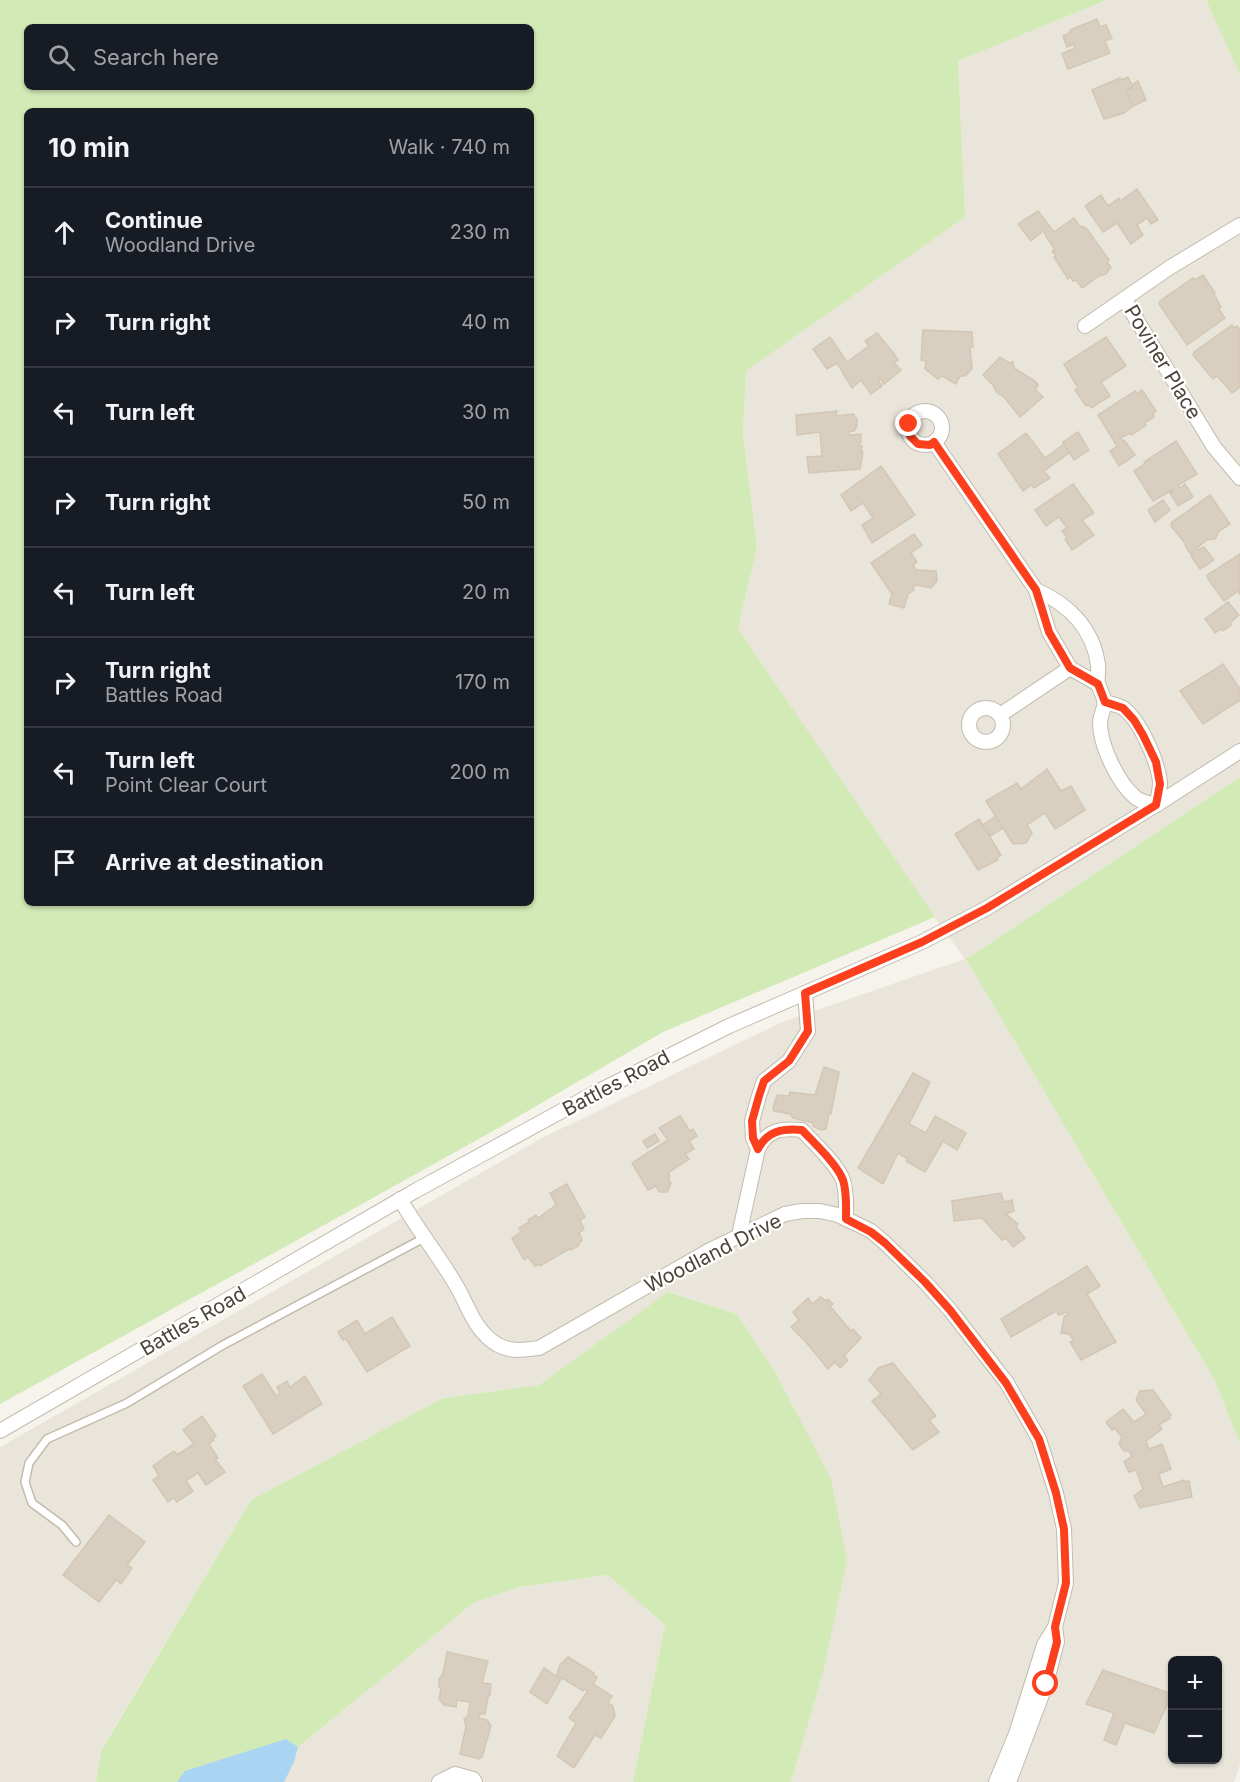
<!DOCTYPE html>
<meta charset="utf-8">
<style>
body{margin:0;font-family:Inter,sans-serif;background:#242831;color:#f1f3f6}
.controls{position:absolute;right:18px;bottom:18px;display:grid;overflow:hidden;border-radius:9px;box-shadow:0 2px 4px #0004}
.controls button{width:54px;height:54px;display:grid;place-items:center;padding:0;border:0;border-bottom:2px solid #363941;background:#171b24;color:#f1f3f6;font:30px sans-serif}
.stop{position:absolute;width:18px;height:18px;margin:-14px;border:4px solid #fc3f1d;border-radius:50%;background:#fff}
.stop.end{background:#fc3f1d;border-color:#fff;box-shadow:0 2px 6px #0008}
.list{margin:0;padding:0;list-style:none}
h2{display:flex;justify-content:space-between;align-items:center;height:78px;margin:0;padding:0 24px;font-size:26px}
h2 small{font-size:20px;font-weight:400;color:#9ea1a6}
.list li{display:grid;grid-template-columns:39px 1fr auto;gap:18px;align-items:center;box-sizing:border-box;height:90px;padding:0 24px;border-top:2px solid #363941}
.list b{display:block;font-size:22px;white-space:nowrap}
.list p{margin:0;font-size:20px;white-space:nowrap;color:#9ea1a6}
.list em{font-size:20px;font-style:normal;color:#9ea1a6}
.icon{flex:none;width:33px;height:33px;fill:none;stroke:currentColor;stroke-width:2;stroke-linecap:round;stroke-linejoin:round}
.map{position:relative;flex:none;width:1240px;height:1782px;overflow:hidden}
.search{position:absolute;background:#171b24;box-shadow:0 2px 4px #0004;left:24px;top:24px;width:510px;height:66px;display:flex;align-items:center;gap:15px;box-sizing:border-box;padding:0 21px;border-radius:9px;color:#9ea1a6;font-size:22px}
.panel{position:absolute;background:#171b24;box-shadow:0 2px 4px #0004;left:24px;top:108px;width:510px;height:798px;border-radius:9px}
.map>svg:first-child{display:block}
</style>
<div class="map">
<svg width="1240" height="1782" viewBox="0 0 1240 1782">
<rect width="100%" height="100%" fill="#f6f3ec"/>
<g fill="#eae5da" fill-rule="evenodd">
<path d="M 1107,0 L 1206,0 L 1240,75 L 1240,777 L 966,959 L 1214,1379 L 1240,1444 L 1240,1764 L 1234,1782 L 791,1782 L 823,1673 L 737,1314 L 669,1292 L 539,1385 L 443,1398 L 251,1500 L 101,1750 L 96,1782 L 0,1782 L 0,1447 L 542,1138 L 782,1022 L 965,959 L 934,917 L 738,629 L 757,547 L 743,434 L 746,371 L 964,217 L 958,61 ZM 1172,1660 L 1218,1660 L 1218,1760 L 1172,1760 Z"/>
<path d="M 608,1575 L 665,1625 L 633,1782 L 284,1782 L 294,1762 L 298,1747 L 395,1668 L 473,1603 L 519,1587 Z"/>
</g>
<g fill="#d2eab5" fill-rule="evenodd">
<path d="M 0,0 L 1107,0 L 958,61 L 965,217 L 746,371 L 743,434 L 757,547 L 738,629 L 935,917 L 663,1032 L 502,1126 L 299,1239 L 0,1404 ZM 27,27 L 531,27 L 531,87 L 27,87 ZM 27,111 L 531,111 L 531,903 L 27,903 Z"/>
<path d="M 1206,0 L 1240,0 L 1240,75 Z"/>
<path d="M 1240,777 L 1240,1444 L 1214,1379 L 966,959 Z"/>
<path d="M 668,1292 L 737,1314 L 775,1372 L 831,1479 L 847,1560 L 823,1673 L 791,1782 L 633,1782 L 665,1625 L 608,1575 L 519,1587 L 473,1603 L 395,1668 L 298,1747 L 294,1762 L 284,1782 L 96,1782 L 101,1751 L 251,1500 L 443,1398 L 539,1385 Z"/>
</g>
<path fill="#a9d4f2" d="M 286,1739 L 298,1747 L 294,1762 L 284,1782 L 177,1782 L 185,1771 Z"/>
<g fill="#d8cfc1" stroke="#d3c7b4" stroke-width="1.5">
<path d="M 1097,19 L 1100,27 L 1106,25 L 1112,38 L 1105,41 L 1110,53 L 1068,69 L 1062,54 L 1075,48 L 1073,44 L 1067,47 L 1063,36 L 1070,33 L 1070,30 Z"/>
<path d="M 1128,77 L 1133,87 L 1126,91 L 1133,106 L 1124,113 L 1104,119 L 1092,90 L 1120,78 L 1121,80 Z"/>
<path d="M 1138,81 L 1146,100 L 1133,106 L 1126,91 L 1133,87 L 1132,85 Z"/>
<path d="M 1137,189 L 1158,220 L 1151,224 L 1147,218 L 1137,225 L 1143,235 L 1131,244 L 1117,223 L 1103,232 L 1085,206 L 1101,195 L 1108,206 L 1119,198 L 1120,201 Z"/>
<path d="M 1038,211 L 1054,232 L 1074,218 L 1080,227 L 1082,226 L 1087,229 L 1109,260 L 1107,262 L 1111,267 L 1106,274 L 1099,276 L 1082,288 L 1076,280 L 1073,281 L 1071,277 L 1068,279 L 1054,257 L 1056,256 L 1052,251 L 1055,250 L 1043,231 L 1031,241 L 1018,224 Z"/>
<path d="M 1203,275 L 1215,293 L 1214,294 L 1221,307 L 1218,308 L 1225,318 L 1187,345 L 1159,304 L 1160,301 L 1193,278 L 1195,280 Z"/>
<path d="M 1232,325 L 1234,328 L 1237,326 L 1240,330 L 1240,387 L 1232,393 L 1217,376 L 1213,379 L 1193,355 L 1194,352 Z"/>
<path d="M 923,330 L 972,332 L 973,347 L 970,347 L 972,369 L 965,376 L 960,376 L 956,384 L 942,376 L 938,379 L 925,369 L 926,361 L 921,360 Z"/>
<path d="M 877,333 L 895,355 L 898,360 L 894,363 L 901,370 L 884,384 L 881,379 L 878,380 L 882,386 L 871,394 L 861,380 L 852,388 L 837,363 L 827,369 L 813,349 L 830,337 L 847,362 L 869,346 L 865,341 Z"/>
<path d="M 1106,337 L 1126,366 L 1101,382 L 1110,396 L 1091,408 L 1088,404 L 1086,406 L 1075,390 L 1078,388 L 1064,364 Z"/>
<path d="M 1000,357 L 1009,363 L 1013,362 L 1014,368 L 1035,381 L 1038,385 L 1035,389 L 1043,397 L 1020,417 L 1003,396 L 997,393 L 993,385 L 983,375 Z"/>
<path d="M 1142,390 L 1156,411 L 1153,414 L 1154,417 L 1144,423 L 1146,425 L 1132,435 L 1131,433 L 1120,438 L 1123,441 L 1124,440 L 1135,455 L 1119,466 L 1110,451 L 1117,446 L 1098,415 L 1135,391 L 1137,394 Z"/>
<path d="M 837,411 L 836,416 L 853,414 L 857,419 L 857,426 L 854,431 L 849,431 L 849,435 L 861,434 L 861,442 L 858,446 L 862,446 L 861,452 L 863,452 L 860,469 L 809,473 L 807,457 L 822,456 L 820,432 L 797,435 L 796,415 Z"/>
<path d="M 1078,432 L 1089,450 L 1074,460 L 1063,442 Z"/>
<path d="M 1026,433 L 1045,458 L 1064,444 L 1069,453 L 1044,471 L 1050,478 L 1034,488 L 1032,485 L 1023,491 L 998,454 Z"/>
<path d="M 1176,441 L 1197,474 L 1178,485 L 1180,488 L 1185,484 L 1193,497 L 1178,506 L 1170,493 L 1173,491 L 1172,490 L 1153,501 L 1134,471 L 1145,464 L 1144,462 Z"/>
<path d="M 881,466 L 915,515 L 872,543 L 862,525 L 873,518 L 863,503 L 851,511 L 841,495 Z"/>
<path d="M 1073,484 L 1094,513 L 1082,520 L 1094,535 L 1072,550 L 1065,539 L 1067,537 L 1062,531 L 1067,528 L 1059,517 L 1046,526 L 1035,510 Z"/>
<path d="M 1210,495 L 1230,524 L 1219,531 L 1215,539 L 1207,540 L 1197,548 L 1198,550 L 1204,547 L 1214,560 L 1200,569 L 1191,556 L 1194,553 L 1191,554 L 1187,549 L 1184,542 L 1171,526 L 1172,525 L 1171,523 Z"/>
<path d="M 1163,500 L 1170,510 L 1155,522 L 1148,510 Z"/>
<path d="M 914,534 L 922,545 L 911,553 L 917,562 L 913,565 L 916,570 L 936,571 L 937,581 L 931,588 L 916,585 L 913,587 L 914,590 L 908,594 L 904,608 L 889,604 L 892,594 L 871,563 Z"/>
<path d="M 1240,554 L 1240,595 L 1238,591 L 1224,601 L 1208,579 L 1207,575 Z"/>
<path d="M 1228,602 L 1239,615 L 1230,623 L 1231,625 L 1223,631 L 1221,629 L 1215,633 L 1205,619 Z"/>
<path d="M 1223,664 L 1240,689 L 1240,700 L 1203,724 L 1180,691 Z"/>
<path d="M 1047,769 L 1061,791 L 1071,786 L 1085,810 L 1055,829 L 1045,813 L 1027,825 L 1032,833 L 1026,843 L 1013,844 L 986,801 L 1017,783 L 1021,789 Z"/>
<path d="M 996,816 L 1003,828 L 990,836 L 983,825 Z"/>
<path d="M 979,819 L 1001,855 L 997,858 L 998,860 L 978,870 L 955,834 Z"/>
<path d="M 824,1067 L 839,1072 L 831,1114 L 829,1114 L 826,1129 L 821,1130 L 813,1126 L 813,1123 L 793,1118 L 790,1114 L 774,1111 L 773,1108 L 777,1095 L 789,1096 L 790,1092 L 815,1095 Z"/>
<path d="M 913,1073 L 930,1082 L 909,1124 L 926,1133 L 935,1116 L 966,1133 L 957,1150 L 943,1141 L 925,1172 L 906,1161 L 908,1159 L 898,1153 L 883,1184 L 858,1168 Z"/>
<path d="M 680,1116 L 690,1131 L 693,1129 L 697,1136 L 689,1141 L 694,1149 L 685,1154 L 689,1159 L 668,1173 L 670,1176 L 668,1178 L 671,1183 L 667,1192 L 659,1192 L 656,1186 L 648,1190 L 632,1163 L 668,1140 L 659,1128 Z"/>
<path d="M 655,1134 L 659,1141 L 647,1148 L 643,1141 Z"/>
<path d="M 567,1184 L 585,1217 L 580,1220 L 584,1229 L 579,1233 L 582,1240 L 578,1246 L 571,1250 L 569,1249 L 540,1266 L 539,1264 L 535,1266 L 528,1257 L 524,1260 L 512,1238 L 521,1232 L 519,1228 L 529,1222 L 528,1220 L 536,1215 L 538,1218 L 556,1205 L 550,1193 Z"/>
<path d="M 1001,1193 L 1004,1202 L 1012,1200 L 1014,1211 L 1006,1214 L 1018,1224 L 1016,1227 L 1025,1238 L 1013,1247 L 1006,1238 L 1002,1240 L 982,1218 L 954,1221 L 952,1201 Z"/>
<path d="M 1087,1266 L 1100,1286 L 1087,1294 L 1116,1342 L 1081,1360 L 1070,1342 L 1074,1341 L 1069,1334 L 1061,1333 L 1064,1317 L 1068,1314 L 1067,1312 L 1059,1315 L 1056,1311 L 1011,1337 L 1001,1319 Z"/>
<path d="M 821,1297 L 826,1301 L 828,1299 L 833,1304 L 830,1306 L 851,1331 L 853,1329 L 861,1338 L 844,1356 L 848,1360 L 840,1368 L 835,1362 L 828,1369 L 805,1341 L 791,1327 L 799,1320 L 793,1312 L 808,1298 L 812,1304 Z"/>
<path d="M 392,1317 L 410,1346 L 367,1372 L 346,1339 L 343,1340 L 338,1332 L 357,1320 L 365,1334 Z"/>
<path d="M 893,1363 L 936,1416 L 929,1420 L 939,1432 L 913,1450 L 872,1401 L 881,1394 L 869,1380 L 878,1368 Z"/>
<path d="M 262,1374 L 276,1396 L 280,1393 L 277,1387 L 287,1381 L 290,1387 L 305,1376 L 322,1404 L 273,1434 L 243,1386 Z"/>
<path d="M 1153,1390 L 1171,1415 L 1169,1416 L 1170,1418 L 1159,1425 L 1162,1429 L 1146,1441 L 1149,1449 L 1162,1444 L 1171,1469 L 1159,1474 L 1163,1487 L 1184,1480 L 1185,1482 L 1189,1481 L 1192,1497 L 1140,1508 L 1134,1496 L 1143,1489 L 1136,1470 L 1129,1472 L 1124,1462 L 1132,1456 L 1129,1451 L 1124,1451 L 1119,1444 L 1122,1437 L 1114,1428 L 1112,1430 L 1106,1422 L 1123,1409 L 1134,1422 L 1146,1414 L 1136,1400 L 1140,1391 Z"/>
<path d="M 202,1416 L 216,1436 L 213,1438 L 214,1440 L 209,1444 L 218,1458 L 215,1459 L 225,1472 L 206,1485 L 198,1473 L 186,1481 L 193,1491 L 177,1502 L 174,1498 L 168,1502 L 153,1480 L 159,1476 L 153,1466 L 174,1451 L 177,1455 L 194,1444 L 183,1430 Z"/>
<path d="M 109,1515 L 145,1542 L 127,1565 L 132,1568 L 121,1584 L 116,1580 L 99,1602 L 63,1575 Z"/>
<path d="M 447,1652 L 488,1661 L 482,1683 L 491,1684 L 490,1695 L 488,1697 L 485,1714 L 481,1713 L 478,1718 L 487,1720 L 491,1726 L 482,1757 L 479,1759 L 460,1754 L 466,1727 L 464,1719 L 468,1716 L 470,1702 L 457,1700 L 456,1707 L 444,1705 L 439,1699 L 441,1688 L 439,1687 L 439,1679 L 443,1674 Z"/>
<path d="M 568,1657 L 594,1673 L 593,1675 L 597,1677 L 593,1684 L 612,1696 L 608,1703 L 613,1706 L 615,1716 L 601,1738 L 595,1735 L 574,1768 L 557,1756 L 576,1723 L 569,1718 L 588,1691 L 584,1689 L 583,1691 L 557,1675 L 560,1665 Z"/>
<path d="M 544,1668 L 561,1679 L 547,1704 L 530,1692 Z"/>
<path d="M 1103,1670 L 1172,1694 L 1154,1733 L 1125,1723 L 1116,1745 L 1104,1740 L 1114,1713 L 1086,1704 Z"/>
</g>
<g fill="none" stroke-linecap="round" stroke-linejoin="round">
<defs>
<path id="service" d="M 76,1542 L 62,1525 L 32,1503 L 25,1482 L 29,1463 L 47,1439 L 127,1403 L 223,1345 L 424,1238"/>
<g id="minor">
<path d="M 1240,225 L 1169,268 L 1124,299 L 1214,447 L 1240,478"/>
<path d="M 1085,326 L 1124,299"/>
<circle cx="925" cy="428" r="17"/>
<path d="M 934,442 L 1036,590 L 1049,632 L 1070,668 L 1098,684"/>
<path d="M 1036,590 C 1068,604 1093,628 1098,665 C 1099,671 1097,677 1098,683 C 1099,689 1103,694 1104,700 C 1106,707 1100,715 1100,723 C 1100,745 1118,783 1135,797 C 1140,802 1150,803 1156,805 C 1158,798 1160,790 1160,782 C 1158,762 1140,720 1123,708 C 1118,705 1111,704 1105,702"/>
<circle cx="986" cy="725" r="17"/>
<path d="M 1000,715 L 1070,668"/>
<path d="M 758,1149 L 753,1138 L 752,1121 L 759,1096 L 764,1081 L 789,1061 L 808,1031 L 805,993"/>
<path d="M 400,1199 C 417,1229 439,1256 456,1285 C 469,1307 474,1331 498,1345 C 511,1352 524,1350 539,1348 L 710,1250 L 785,1214 L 802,1211 L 820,1211 L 838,1215 L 871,1231 L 885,1243 L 925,1282 L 950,1310 L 1007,1383 L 1039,1439 L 1056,1493 L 1064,1529 L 1066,1583 L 1055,1627 L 1044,1645 L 1016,1734 L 996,1782"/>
<path d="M 739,1235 L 758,1149 C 768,1129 782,1128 802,1130 C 814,1143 837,1164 843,1180 C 847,1192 846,1206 846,1219"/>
<path d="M 0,1431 L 415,1191 L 591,1095 L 729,1026 L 922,942 L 987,908 L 1156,805 L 1240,751"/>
<path d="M 439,1782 L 455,1774 L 473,1779 L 475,1782"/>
<path d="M 1009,1782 L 1046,1684 L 1057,1642 L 1055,1627"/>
</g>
</defs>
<use href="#service" stroke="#c2bbae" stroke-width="10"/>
<use href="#minor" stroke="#c2bbae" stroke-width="16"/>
<use href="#service" stroke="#fff" stroke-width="7"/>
<use href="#minor" stroke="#fff" stroke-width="14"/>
</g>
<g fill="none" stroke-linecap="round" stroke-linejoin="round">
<path stroke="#fc3f1d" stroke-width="8" d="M 909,424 L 910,436 L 918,444 L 930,445 L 934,442 L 1036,590 L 1049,632 L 1070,668 L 1098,684 L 1105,702 L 1123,708 L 1134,720 L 1143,735 L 1156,762 L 1160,784 L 1156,805 L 987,908 L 922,942 L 805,993 L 808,1031 L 789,1061 L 764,1081 L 759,1096 L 752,1121 L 753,1138 L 758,1149 C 767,1131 783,1128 802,1130 C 814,1143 837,1164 843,1180 C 847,1192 846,1206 846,1219 L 871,1232 L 885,1243 L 925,1282 L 950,1310 L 1006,1383 L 1039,1439 L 1056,1493 L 1064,1529 L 1066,1583 L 1055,1627 L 1057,1642 L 1046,1684"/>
</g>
<g text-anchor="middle" stroke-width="4.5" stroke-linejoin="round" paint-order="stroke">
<g font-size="20" fill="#4b4439" stroke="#fff">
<text transform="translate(1163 362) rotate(59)" y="7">Poviner Place</text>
<text transform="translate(616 1083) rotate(-28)" y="7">Battles Road</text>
<text transform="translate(713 1253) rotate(-27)" y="7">Woodland Drive</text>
<text transform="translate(193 1321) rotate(-30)" y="7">Battles Road</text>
</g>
</g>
</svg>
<div class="controls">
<button>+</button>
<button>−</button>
</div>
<div class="stop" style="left:1046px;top:1684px"></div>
<div class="stop end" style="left:909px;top:424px"></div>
<div class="search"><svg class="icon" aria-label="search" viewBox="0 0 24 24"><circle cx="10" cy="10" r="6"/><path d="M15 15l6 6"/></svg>Search here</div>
<section class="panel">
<h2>10 min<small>Walk · 740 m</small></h2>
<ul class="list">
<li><svg class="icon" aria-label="ahead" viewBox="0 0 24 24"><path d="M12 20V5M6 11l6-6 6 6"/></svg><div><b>Continue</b><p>Woodland Drive</p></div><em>230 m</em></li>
<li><svg class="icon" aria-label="right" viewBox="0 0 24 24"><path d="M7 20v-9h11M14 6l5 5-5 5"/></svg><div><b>Turn right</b></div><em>40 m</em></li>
<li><svg class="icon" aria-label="left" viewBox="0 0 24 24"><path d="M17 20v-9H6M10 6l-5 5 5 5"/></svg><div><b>Turn left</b></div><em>30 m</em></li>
<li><svg class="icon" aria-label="right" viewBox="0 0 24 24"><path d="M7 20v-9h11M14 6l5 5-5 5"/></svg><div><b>Turn right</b></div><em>50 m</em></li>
<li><svg class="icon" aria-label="left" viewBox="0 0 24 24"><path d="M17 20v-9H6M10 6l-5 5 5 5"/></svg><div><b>Turn left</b></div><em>20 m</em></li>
<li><svg class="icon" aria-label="right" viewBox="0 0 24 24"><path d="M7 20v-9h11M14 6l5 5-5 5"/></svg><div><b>Turn right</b><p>Battles Road</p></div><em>170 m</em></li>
<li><svg class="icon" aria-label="left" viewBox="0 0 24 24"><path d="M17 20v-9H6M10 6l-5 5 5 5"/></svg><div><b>Turn left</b><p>Point Clear Court</p></div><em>200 m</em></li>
<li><svg class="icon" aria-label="arrive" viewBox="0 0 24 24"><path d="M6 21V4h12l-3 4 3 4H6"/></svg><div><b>Arrive at destination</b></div></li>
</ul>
</section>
</div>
